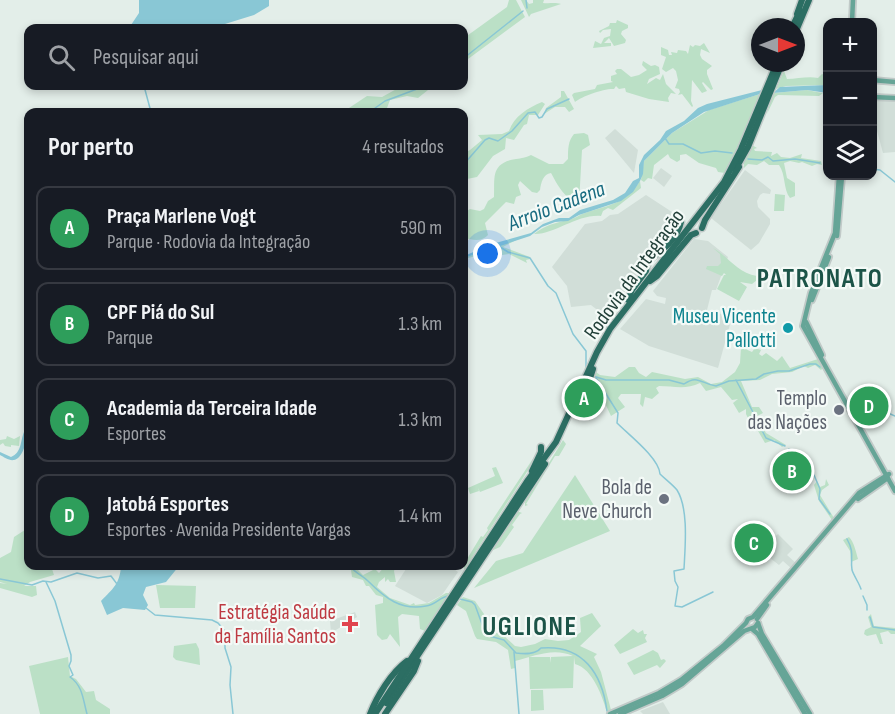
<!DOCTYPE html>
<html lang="pt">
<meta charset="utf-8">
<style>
body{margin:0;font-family:"Sofia Sans Condensed",sans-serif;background:#20242c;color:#f1f3f6}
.controls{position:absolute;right:18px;top:18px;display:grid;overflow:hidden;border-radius:12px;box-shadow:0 3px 9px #0003}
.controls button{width:54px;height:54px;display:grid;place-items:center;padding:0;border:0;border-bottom:2px solid #363941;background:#171b24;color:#f1f3f6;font:30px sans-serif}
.compass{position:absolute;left:751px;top:18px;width:54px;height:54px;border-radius:50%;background:#171b24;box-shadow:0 3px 9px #0003;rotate:90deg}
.you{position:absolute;left:488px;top:254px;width:21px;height:21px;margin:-15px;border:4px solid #fff;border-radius:50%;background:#1a73e8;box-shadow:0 0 0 9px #1a73e833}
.badge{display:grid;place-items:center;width:39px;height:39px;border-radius:50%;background:#db2777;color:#fff;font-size:20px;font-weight:700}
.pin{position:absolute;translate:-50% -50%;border:3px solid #fff;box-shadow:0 2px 6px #0006}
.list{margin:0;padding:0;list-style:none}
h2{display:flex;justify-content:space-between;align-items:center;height:78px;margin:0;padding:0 24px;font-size:26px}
h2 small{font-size:20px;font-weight:400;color:#9ea1a6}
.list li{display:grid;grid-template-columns:39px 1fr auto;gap:18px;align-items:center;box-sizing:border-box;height:84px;margin:0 12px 12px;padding:0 12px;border:2px solid #363941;border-radius:12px}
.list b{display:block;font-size:22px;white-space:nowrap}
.list p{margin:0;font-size:20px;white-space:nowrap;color:#9ea1a6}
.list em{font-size:20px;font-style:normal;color:#9ea1a6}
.icon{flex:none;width:33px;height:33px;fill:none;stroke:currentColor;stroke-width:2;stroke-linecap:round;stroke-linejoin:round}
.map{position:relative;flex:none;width:895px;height:714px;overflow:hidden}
.search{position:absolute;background:#171b24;box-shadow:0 3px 9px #0003;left:24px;top:24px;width:444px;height:66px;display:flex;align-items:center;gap:15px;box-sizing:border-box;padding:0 21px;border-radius:12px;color:#9ea1a6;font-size:22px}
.panel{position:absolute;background:#171b24;box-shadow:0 3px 9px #0003;left:24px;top:108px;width:444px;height:462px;border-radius:12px}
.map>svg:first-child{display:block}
</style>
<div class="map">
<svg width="895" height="714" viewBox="0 0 895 714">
<rect width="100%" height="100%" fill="#e3eee9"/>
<g fill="#d1ded8">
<path d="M 872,100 L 895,100 L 895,152 L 883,153 L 873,116 Z"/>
<path d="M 615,129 L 638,150 L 634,173 L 605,138 Z"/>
<path d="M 661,168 L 672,176 L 664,187 L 653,178 Z"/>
<path d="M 745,170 L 771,190 L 770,194 L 763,193 L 760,195 L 757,201 L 758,207 L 770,219 L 770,224 L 759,243 L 751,250 L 711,218 Z"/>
<path d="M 646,195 L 672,212 L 677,221 L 677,226 L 657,252 L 649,253 L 645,259 L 644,268 L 627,286 L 627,289 L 605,316 L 591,305 L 571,307 L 567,286 L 552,267 L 585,224 L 602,221 L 610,215 L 618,214 Z"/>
<path d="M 694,239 L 708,241 L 728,257 L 716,290 L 712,290 L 707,310 L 732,317 L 718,368 L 649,346 L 620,329 L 646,299 L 665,304 L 666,298 L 657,296 L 653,291 Z"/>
<path d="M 778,534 L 793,549 L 787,555 L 797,564 L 792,569 L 783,561 L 779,565 L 770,558 L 763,564 L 759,558 L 771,546 L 769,542 Z"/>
<path d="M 408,566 L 449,566 L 458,572 L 442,595 L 427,603 L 395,586 Z"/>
<path d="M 355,612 L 357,617 L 331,633 L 330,621 Z"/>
<path d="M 663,702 L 670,714 L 643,714 L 640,711 Z"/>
</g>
<g fill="#bbe0c6">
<path d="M 509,0 L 516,0 L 525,17 L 464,62 L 464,38 L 507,7 Z"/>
<path d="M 521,0 L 526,0 L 529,4 L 533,3 L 533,0 L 544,0 L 543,3 C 550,4 554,2 561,4 L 531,14 L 529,17 Z"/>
<path d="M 617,20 L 628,25 L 628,28 L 622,31 L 621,34 L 626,40 L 625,43 L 614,46 L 609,38 L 604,43 L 611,43 L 611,46 L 593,48 L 595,41 L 601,44 L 604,38 L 610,36 L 611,29 L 603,30 L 600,33 L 599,31 L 609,26 L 610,23 L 616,23 Z"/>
<path d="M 704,43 L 710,53 L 701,49 L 700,55 L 702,59 L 712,66 L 707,70 L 707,74 L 713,89 L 711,90 L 703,82 L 702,83 L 707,91 L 702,93 L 692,80 L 691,101 L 693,106 L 692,107 L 682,94 L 678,95 L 680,92 L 679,89 L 675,88 L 678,80 L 676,71 L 673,68 L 666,72 L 662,69 L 666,57 L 661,55 L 661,47 L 668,50 L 669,55 L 672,55 L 671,52 L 677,53 L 678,50 L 686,51 L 688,54 L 690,45 L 693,47 L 695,45 L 700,46 Z"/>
<path d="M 643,61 L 651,66 L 655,65 L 659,67 L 660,74 L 649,79 L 647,84 L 656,78 L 660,80 L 663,74 L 666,84 L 676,94 L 671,93 L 668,98 L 669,102 L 649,99 L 626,92 L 625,88 L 619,89 L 616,86 L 614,89 C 605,88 582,96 575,102 L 572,95 L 574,93 L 595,89 L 597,85 L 613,82 L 611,81 L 611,76 L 617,74 L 615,71 L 617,69 L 621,69 L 631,77 L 639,75 L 647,70 L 642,65 Z"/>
<path d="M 784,71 L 787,79 C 797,79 808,76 818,78 L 822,74 L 827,76 L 827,85 L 786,86 L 776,89 Z"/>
<path d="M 402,86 L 433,86 L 418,98 L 407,96 L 390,100 L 387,108 L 382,112 L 343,112 L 367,96 L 382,97 Z"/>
<path d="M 807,90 L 827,94 L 823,93 L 819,96 L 778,95 L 775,97 L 767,114 L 773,93 Z"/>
<path d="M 561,91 L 564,91 L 574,109 L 569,112 L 565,107 L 555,107 L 544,114 L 546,108 L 561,97 Z"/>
<path d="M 760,94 L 748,129 L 725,173 L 718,172 L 716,168 L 699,163 L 686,154 L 680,155 L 680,160 L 677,162 L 670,158 L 668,154 L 654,165 L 652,179 L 648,178 L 644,182 L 641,180 L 644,161 L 672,133 L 709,110 Z"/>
<path d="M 542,102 L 545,104 L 538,115 L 529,115 L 527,124 L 524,125 L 514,140 L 506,138 L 505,149 L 493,156 L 477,177 L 467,179 L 464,183 L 464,153 L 470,150 L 482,140 L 478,135 L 502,134 L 509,131 C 514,116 528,108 542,102 Z"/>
<path d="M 584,133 L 588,135 L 590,145 L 582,150 L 579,203 C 565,200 557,184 551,173 C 543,174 541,183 540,190 L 537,193 L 532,192 L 520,181 L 518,185 L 521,195 L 516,197 L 514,204 L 506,202 L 485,223 L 488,235 C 482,242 473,240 464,238 L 464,213 L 470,209 L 480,211 L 484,209 L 488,201 L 494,197 C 495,178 490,163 516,159 C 522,158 525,158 531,155 L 549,164 L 563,164 L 568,159 C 568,149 568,141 574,134 Z"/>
<path d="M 752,145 L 757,148 L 754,149 L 755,151 L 772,152 L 771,156 L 777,153 L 781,157 L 790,158 L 802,154 L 801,158 L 821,161 L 822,165 L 817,164 L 812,166 L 802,162 L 799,163 L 790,161 L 784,163 L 787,178 L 795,183 L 795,196 L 790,198 C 783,189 786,175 779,165 L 769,165 L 764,161 L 757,165 L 748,164 L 744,168 L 744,162 Z"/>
<path d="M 640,181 L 641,188 L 613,210 L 608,208 L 603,211 L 601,216 C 577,214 554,235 534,234 C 545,225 555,223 568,220 C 574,219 579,215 585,213 C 609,205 625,204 640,181 Z"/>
<path d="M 775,194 L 785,195 L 784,211 L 774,211 Z"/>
<path d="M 522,237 L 503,247 L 530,257 L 530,259 L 526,260 L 527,263 L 509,254 L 502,255 L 501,252 L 496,253 L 493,258 L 488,260 L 485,254 L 468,258 L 467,262 L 464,264 L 464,258 Z"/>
<path d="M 713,248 C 728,256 737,273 757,276 L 757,280 L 752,284 L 740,282 L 747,287 L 739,301 L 717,289 L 724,275 L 726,275 L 724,273 L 722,276 L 706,269 L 707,266 L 718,266 L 721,263 L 720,254 Z"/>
<path d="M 741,347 L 752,352 L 755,348 L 761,350 L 759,354 L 762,356 L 766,353 L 777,361 L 782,356 L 790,368 L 818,359 L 823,368 L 821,370 L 815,365 L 808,368 L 804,366 L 792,372 L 772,374 L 760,380 L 741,381 L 752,407 L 759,407 L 763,413 L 749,420 L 746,414 L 746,409 L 739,413 L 733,403 L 738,399 L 732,400 L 721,387 L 706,391 L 700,383 C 686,390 673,386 659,386 L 656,388 L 659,393 L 652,399 L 645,397 L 643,407 L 640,404 L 641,394 L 621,394 L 618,398 L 625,407 L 611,416 L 603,399 L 599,397 L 595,384 L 589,386 L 590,383 L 594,381 L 596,372 L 600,375 L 615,377 L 629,367 L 635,367 L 639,373 L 646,377 L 652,372 L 685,379 L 698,377 L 711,384 L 722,382 L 735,372 L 740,363 Z"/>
<path d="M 759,421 L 766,433 L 786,445 L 782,447 L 774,440 L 765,443 L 754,424 Z"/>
<path d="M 7,436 L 14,439 L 20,436 L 19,446 L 11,445 L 11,447 L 5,446 L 3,443 L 0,445 L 0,440 L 6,439 Z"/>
<path d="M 563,440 L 566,444 L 559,456 L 555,456 L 526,504 L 528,505 L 525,506 L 525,502 Z"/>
<path d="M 538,451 L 532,464 L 464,570 L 464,564 L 481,536 L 483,537 L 488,530 L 487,528 Z"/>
<path d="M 785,451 L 805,476 L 791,484 L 779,467 L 788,461 L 783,452 Z"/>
<path d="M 496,467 L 503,483 L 480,492 L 478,488 L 479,491 L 470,494 L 468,488 L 495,476 L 492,468 Z"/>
<path d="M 575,475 L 610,531 L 474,588 L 496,561 L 523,553 Z"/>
<path d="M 826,479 L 829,485 L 822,490 L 820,495 L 834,518 L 832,520 L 819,501 L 814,485 L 817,481 L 820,487 L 825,485 Z"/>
<path d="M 517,511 L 522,513 L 520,514 L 512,525 L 514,527 L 500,547 L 491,551 Z"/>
<path d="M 28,528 L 28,566 L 51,566 L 54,575 L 30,582 L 24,586 L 36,586 L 37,595 L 32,597 L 0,588 L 0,583 L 7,584 L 0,582 L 0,558 L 11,552 L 14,537 Z"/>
<path d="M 761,534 L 772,545 L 759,558 L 748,544 Z"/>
<path d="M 849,537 C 854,542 856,552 858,559 L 851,562 L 850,551 L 843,540 Z"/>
<path d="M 345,566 L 354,566 L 363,575 L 375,569 L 379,573 L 385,566 L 396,566 L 394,571 L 396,582 L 390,582 L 388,579 L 385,582 L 385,577 L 379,582 L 377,587 L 390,598 L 410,605 L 414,603 L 415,605 L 429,603 L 446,593 L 450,593 L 425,631 L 420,629 L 419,616 L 402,614 L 398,617 L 400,647 L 390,634 L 387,639 L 382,640 L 377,635 L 375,605 L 383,603 L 383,597 L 376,595 L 369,586 L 366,586 L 363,580 L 352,577 L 351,570 Z"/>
<path d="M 156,585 L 196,586 L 195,608 L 160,608 Z"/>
<path d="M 463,597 L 475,601 L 484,614 L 490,631 L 503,635 L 515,646 L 521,647 L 535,644 L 545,639 L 558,641 L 569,640 L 581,632 L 580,618 L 592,613 L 601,626 L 580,646 L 597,654 L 594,657 L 601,672 L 611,710 L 607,712 C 602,696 593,669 575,664 L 574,657 L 573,688 L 530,689 L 529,657 L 550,657 L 551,663 L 551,657 L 573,656 C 554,647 534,656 515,661 L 515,668 L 511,669 L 508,650 L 496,642 L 477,639 L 475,636 L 466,611 L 457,605 Z"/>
<path d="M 871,614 L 874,626 L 895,628 L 895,634 L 891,634 L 888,631 L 880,633 L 883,644 L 880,644 L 876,634 L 867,636 L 864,634 L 865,630 L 871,627 L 868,617 Z"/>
<path d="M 633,629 L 638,633 L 643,630 L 644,634 L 647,634 L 645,638 L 647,642 L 620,654 L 614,645 Z"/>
<path d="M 196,643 L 199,649 L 200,665 L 176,660 L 173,657 L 174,646 Z"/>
<path d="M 653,650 L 658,653 L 661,660 L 664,659 L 666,661 L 660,668 L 657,665 L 634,675 L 627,663 Z"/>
<path d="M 68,657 L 70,676 L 76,679 L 86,692 L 94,691 L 96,700 L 110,709 L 110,714 L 40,714 L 29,666 Z"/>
<path d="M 531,690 L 543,690 L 544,710 L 531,711 Z"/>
</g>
<g fill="#89c7d5">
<path d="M 139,0 L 269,0 L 269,6 L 254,15 L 212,28 L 129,28 L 139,13 Z"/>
<path d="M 827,85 L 827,93 L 807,90 L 773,93 L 780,87 Z"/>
<path d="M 762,90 L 760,94 L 704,112 L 672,133 L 644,161 L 643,174 L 640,181 L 633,192 L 621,201 L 579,215 L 568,221 L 555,222 L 542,227 L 530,236 L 464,258 L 464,256 L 492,244 L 531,233 L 543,224 L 559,218 L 569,218 L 580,210 L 613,200 L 625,193 L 633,181 L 639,178 L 639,165 L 644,155 L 660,140 L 666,131 L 684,121 L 698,108 L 707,104 Z"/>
<path d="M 28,430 C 27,438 24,458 14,460 C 9,461 4,457 0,455 L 0,452 L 11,457 C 22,452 20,442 24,432 Z"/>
<path d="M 121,566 L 179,566 L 166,582 L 146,587 L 143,595 L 148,605 L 145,610 L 123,608 L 107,615 L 101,601 C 113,589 120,583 121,566 Z"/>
</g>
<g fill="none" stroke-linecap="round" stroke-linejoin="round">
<g stroke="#89c7d5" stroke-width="1.5">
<path d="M 526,0 L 527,8"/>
<path d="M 464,58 L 523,11"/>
<path d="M 144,86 L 151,112"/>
<path d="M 363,112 L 371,111 L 385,101 L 425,86"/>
<path d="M 665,138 L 669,144 L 683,144 L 701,153 L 715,151 L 732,153"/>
<path d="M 748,159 L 762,160 L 768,157 L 773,161 L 795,159 L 820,163"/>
<path d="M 464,164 L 485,140 L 489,138 L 498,141 L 512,131 L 528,113 L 535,112 L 539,118 L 542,117 L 547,109 L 569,99"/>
<path d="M 872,169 L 880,170 L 895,182"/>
<path d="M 497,245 L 508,252 L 530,258 L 548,286 L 556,293 L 573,334 L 586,351 L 586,367"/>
<path d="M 593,376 L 606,380 L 669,380 L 684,384 C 698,374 701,384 716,386 L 729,381 L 756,379 L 764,374 L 778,371 L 789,371 L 810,364 L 816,364 L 820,367"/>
<path d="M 596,378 L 618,413 L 617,423 C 629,435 659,458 660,474 C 665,479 672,484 677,490 C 689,509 685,548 684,569 L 674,571 L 675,581 L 678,587 L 675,606 L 682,607 L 713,592"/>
<path d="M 736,380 L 755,416"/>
<path d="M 878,405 L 886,412 L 895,416"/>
<path d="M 758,423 L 766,438 L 785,446"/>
<path d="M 789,449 L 794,458 L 810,472"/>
<path d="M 814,475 L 820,489 L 819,499 L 830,514"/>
<path d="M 847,539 C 855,553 850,558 852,570 C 854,576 859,583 861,589"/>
<path d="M 350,566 C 355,573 362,575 368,581 C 385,598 401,611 426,606 C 435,605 440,597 448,596"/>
<path d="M 0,579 L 32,585 L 43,581 L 51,582 L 77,573 L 98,578 L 111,576 L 117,584"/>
<path d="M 46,582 L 55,601 L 71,655 L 71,661 L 69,666 L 73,675 L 70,677 C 83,686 83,700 87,714"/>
<path d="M 863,596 L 867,605 L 867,610"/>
<path d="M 460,599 L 472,602 L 475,605 L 486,635 L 504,640 L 516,653 C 524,654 535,655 541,648 C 583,644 602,674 607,711"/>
<path d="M 146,608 L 155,615 L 212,620 L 218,623 L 225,631 L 225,648 L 231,667 L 230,685 L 233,714"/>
<path d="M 870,617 L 873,627 L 895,630"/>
<path d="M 514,652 L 519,714"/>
</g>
<defs>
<g id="major">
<path d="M 852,22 L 853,0"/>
<path d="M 872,80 L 895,82"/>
<path d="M 872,97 L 895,98"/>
<path d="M 839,176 L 835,233 L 811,293 L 803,326 L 895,491"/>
<path d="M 837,236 L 842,176"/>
<path d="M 812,300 L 829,257"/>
<path d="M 806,322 L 822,355"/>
<path d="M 858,499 L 888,478"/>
<path d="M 757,619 L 767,605"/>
<path d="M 758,623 L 762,634 L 810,714"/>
<path d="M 752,629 L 758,634 L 805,714"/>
<path d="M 610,714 L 659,693 L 681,680 L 723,646 L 746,623 L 748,619 L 753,617 L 859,493 L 889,474"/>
<path d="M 620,714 L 662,696 L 682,684 L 744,631 L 755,627 L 758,623"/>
</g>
<g id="highway">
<path d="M 797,14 L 802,0"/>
<path d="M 792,27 L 800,11"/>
<path d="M 796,31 L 809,0"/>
<path d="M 735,170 L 748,147 L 782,63"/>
<path d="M 702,228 L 705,220 L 739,167"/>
<path d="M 650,281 L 657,276 L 691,235 L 696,233"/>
<path d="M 628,300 L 632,290 L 646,271 L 648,260 C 662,252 678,238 681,222"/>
<path d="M 585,393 L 593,369"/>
<path d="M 532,471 L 541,452 L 541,447"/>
<path d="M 386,703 L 545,464"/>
<path d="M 370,714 C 377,696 391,673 407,661"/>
<path d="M 375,714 L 528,480 L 556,442 L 597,352 L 610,329 L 724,182 L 741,149 L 777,63"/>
<path d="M 385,714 L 414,671 L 418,661"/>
</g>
</defs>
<use href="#major" stroke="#c1cac8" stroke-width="8"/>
<use href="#highway" stroke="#c1cac8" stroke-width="9"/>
<use href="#major" stroke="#66a597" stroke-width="4.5"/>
<use href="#highway" stroke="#2c6e63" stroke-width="6"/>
</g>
<circle fill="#0f9aa8" stroke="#f4faf7" stroke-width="2" cx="788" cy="328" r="6"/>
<g fill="#6b7280" stroke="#f4faf7" stroke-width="2">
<circle cx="839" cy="410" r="6"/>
<circle cx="664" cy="499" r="6"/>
</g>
<path fill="#e0444e" stroke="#f4faf7" stroke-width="2" d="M347 615h6v6h6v6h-6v6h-6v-6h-6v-6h6z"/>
<g text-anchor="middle" stroke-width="4.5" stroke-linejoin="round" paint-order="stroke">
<g font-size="21" fill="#224039" stroke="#f4faf7">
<text transform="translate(634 274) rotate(-54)" y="7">Rodovia da Integração</text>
</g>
<g font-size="21" fill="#0d838f" stroke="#f4faf7" text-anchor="end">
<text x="776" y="323">Museu Vicente<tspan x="776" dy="24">Pallotti</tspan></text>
</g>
<g font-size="21" fill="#5b616d" stroke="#f4faf7" text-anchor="end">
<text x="827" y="405">Templo<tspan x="827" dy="24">das Nações</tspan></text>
<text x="652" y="494">Bola de<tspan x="652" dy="24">Neve Church</tspan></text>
</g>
<g font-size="21" fill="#be3a42" stroke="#f4faf7" text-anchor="end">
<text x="336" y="619">Estratégia Saúde<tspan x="336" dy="24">da Família Santos</tspan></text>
</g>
<g font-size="22" font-style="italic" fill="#186b80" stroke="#f4faf7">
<text transform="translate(556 205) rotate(-21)" y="8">Arroio Cadena</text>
</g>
<g font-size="27" font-weight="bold" letter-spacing="1.5" fill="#1c5448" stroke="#f4faf7">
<text x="820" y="287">PATRONATO</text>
<text x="530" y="635">UGLIONE</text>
</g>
</g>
</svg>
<div class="controls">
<button>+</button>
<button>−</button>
<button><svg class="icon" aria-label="layers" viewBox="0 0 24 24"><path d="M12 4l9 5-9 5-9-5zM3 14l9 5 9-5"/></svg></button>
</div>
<svg class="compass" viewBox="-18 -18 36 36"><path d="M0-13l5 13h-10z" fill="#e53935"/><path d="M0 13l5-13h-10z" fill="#9ea1a6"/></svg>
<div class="you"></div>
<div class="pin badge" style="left:584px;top:398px;background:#2e9e5b">A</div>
<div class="pin badge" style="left:792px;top:471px;background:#2e9e5b">B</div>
<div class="pin badge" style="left:754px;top:543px;background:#2e9e5b">C</div>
<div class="pin badge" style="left:869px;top:406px;background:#2e9e5b">D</div>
<div class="search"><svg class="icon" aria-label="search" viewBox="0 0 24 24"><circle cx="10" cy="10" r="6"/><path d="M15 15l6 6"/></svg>Pesquisar aqui</div>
<section class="panel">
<h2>Por perto<small>4 resultados</small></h2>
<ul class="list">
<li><span class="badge" style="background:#2e9e5b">A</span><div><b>Praça Marlene Vogt</b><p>Parque · Rodovia da Integração</p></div><em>590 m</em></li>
<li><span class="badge" style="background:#2e9e5b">B</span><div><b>CPF Piá do Sul</b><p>Parque</p></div><em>1.3 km</em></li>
<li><span class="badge" style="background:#2e9e5b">C</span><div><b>Academia da Terceira Idade</b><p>Esportes</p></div><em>1.3 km</em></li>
<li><span class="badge" style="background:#2e9e5b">D</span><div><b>Jatobá Esportes</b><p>Esportes · Avenida Presidente Vargas</p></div><em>1.4 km</em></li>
</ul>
</section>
</div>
